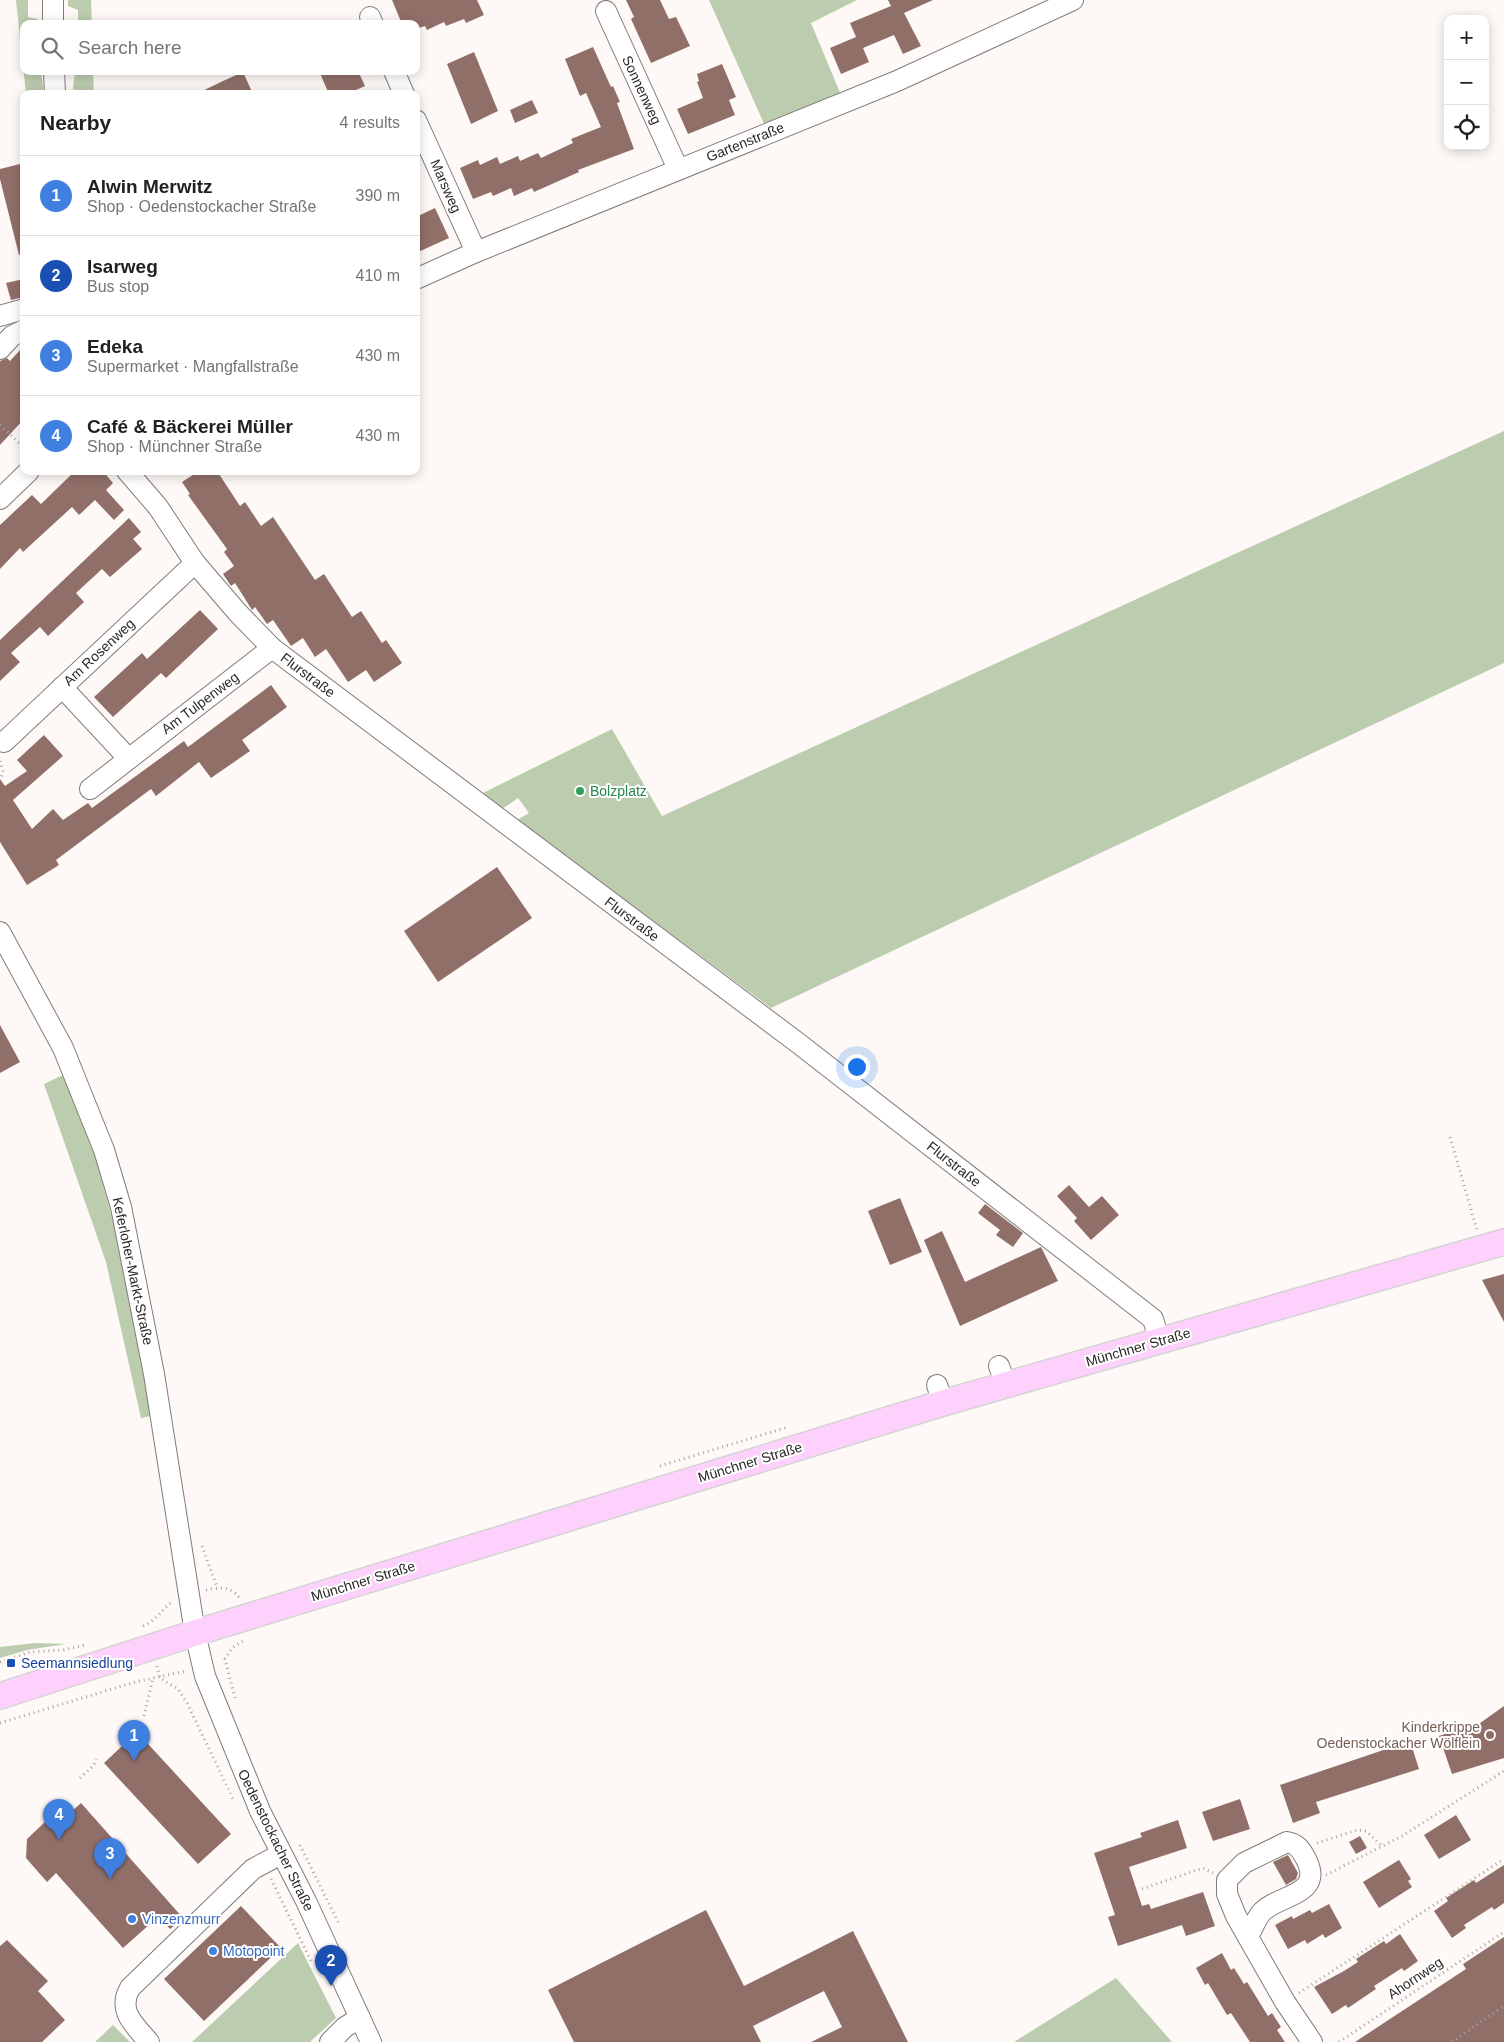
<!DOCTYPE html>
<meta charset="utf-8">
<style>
body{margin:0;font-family:Helvetica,sans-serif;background:#f2f2f2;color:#202124}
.controls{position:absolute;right:15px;top:15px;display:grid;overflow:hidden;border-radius:10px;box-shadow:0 2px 12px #0003}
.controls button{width:45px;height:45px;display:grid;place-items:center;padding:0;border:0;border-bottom:1px solid #e0e0e0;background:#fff;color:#202124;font:25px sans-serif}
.you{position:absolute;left:856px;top:1066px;width:18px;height:18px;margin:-12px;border:4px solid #fff;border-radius:50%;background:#1a73e8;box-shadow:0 0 0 8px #1a73e833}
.badge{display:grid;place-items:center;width:32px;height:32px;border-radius:50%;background:#384dc0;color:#fff;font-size:16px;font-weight:700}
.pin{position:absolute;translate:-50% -41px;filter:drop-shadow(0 1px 2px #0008)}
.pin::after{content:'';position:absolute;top:26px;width:18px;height:15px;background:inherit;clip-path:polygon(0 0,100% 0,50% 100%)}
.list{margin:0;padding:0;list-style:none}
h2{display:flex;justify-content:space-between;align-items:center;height:65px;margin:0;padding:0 20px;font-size:21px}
h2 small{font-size:16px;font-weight:400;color:#757577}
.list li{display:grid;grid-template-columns:32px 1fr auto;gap:15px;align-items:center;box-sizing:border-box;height:80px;padding:0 20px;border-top:1px solid #e0e0e0}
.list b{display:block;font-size:19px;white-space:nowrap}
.list p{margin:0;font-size:16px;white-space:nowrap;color:#757577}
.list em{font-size:16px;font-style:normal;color:#757577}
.icon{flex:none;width:28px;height:28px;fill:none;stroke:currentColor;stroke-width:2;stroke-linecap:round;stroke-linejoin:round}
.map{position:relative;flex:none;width:1504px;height:2042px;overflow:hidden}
.search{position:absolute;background:#fff;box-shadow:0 2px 12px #0003;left:20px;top:20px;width:400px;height:55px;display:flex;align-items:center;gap:12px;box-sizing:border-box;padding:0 18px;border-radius:10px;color:#757577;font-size:19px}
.panel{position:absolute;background:#fff;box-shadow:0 2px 12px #0003;left:20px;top:90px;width:400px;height:385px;border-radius:10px}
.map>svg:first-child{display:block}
</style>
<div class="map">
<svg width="1504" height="2042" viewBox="0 0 1504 2042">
<rect width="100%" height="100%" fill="#fef9f6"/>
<g fill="#bcccaf">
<path d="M 16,0 L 28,0 L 28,17 L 38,19 L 39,24 L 24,24 L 24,71 L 41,71 L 44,94 L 26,94 Z"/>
<path d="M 68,0 L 91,0 L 92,24 L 78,24 L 78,10 L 68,6 Z"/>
<path d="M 709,0 L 857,0 L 811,23 L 841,95 L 765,126 Z"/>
<path d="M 75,71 L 93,71 L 94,94 L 82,94 L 81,92 L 73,89 Z"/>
<path d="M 1504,431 L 1504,663 L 771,1008 L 517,820 L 529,813 L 518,798 L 502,809 L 479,795 L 612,729 L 662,816 Z"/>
<path d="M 65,1074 L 87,1129 L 123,1256 L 151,1416 L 141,1418 L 106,1262 L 44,1084 Z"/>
<path d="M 35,1643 L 66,1644 L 27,1650 L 0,1658 L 0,1647 Z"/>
<path d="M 298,1943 L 336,2018 L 310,2042 L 192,2042 Z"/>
<path d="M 1116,1978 L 1172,2042 L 1014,2042 Z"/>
<path d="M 113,2025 L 130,2042 L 95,2042 Z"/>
</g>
<g fill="#916f69">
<path d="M 392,0 L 477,0 L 484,15 L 466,23 L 464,19 L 446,26 L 444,22 L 427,30 L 425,26 L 416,29 L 416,24 L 402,24 Z"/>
<path d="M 626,0 L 660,0 L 669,19 L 676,17 L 690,46 L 651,63 L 631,19 L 634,17 Z"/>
<path d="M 888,0 L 933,0 L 904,13 L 921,46 L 903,54 L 894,35 L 863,48 L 869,62 L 841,74 L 830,48 L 856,37 L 850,23 L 891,6 Z"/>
<path d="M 593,47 L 611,87 L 613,86 L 620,102 L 617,103 L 634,149 L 578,170 L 579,172 L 534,192 L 532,188 L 514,196 L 511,188 L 493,196 L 491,192 L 473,199 L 460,168 L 478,160 L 480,165 L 497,157 L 500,164 L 518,156 L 520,161 L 538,153 L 541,158 L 573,143 L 571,139 L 601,127 L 586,93 L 580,96 L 565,59 Z"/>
<path d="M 474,52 L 498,111 L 471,124 L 447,64 Z"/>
<path d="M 722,64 L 736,97 L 729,100 L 735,115 L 688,134 L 677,109 L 703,98 L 697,82 L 699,81 L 697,74 Z"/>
<path d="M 319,71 L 358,71 L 365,86 L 356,90 L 358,94 L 329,94 Z"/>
<path d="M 243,72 L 253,94 L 196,94 L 223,81 Z"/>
<path d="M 532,100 L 538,113 L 515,123 L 510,110 Z"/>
<path d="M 24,163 L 24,254 L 19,255 L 0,179 L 0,169 Z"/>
<path d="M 435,208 L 449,238 L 416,253 L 416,217 Z"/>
<path d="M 24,279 L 24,297 L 11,300 L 6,283 Z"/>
<path d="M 24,346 L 24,419 L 0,445 L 0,361 L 7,358 L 10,361 Z"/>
<path d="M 75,471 L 103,471 L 113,483 L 106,490 L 124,510 L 114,520 L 95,500 L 79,515 L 72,507 L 23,552 L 20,548 L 0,569 L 0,525 L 32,495 L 41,504 Z"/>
<path d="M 199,471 L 217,471 L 240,506 L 245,502 L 261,526 L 273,517 L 315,580 L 324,574 L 352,617 L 361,611 L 382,643 L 386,640 L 402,663 L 374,682 L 366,670 L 348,682 L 326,649 L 315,657 L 303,638 L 291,646 L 273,620 L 267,624 L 255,607 L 252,610 L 235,583 L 231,586 L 223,574 L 234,566 L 224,552 L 227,549 L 188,495 L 190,494 L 182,482 Z"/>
<path d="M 129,518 L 141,532 L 133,539 L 142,549 L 110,577 L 102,569 L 76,593 L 84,602 L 48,636 L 40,627 L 11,653 L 20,662 L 0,681 L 0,640 Z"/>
<path d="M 200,610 L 218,629 L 166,678 L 161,673 L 113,717 L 94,697 L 142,653 L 147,659 Z"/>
<path d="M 271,685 L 287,707 L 242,740 L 250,751 L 211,778 L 199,762 L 156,796 L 151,789 L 56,860 L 59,865 L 27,885 L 0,842 L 0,779 L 5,786 L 27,771 L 17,760 L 44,735 L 63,756 L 13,800 L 32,829 L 53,809 L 63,820 L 88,803 L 92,808 L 184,741 L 188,747 Z"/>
<path d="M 497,867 L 532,918 L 438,982 L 404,931 Z"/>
<path d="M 0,1025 L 20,1062 L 0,1073 Z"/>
<path d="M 1069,1185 L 1089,1207 L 1102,1196 L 1119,1215 L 1091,1240 L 1074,1221 L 1077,1218 L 1057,1196 Z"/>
<path d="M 900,1198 L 922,1252 L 890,1265 L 868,1211 Z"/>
<path d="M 985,1204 L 1023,1233 L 1013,1247 L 996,1235 L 1000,1230 L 978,1213 Z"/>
<path d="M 942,1231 L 965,1282 L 1041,1247 L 1058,1281 L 960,1326 L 924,1240 Z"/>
<path d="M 1504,1274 L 1504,1322 L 1482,1280 Z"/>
<path d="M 1504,1706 L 1504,1758 L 1452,1774 L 1439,1736 L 1468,1726 L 1469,1731 Z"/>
<path d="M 137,1732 L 231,1834 L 198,1864 L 104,1763 Z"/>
<path d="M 1410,1741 L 1419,1769 L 1316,1802 L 1320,1813 L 1293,1823 L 1280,1785 Z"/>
<path d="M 1240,1799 L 1250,1829 L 1213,1841 L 1202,1812 Z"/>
<path d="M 81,1803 L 183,1918 L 170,1929 L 159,1916 L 123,1948 L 56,1873 L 47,1882 L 26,1858 L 27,1839 L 47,1820 L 54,1828 Z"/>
<path d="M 1456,1815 L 1471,1840 L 1439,1859 L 1424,1835 Z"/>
<path d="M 1178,1820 L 1187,1848 L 1129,1867 L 1142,1906 L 1149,1904 L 1151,1909 L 1203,1892 L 1215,1926 L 1186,1936 L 1182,1925 L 1118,1946 L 1108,1917 L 1115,1915 L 1094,1853 L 1142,1837 L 1140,1833 Z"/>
<path d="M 1360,1836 L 1367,1848 L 1356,1854 L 1349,1842 Z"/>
<path d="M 1288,1855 L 1298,1873 L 1296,1879 L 1286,1885 L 1273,1862 Z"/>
<path d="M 1399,1860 L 1411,1879 L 1408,1881 L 1412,1887 L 1379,1908 L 1363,1882 Z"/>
<path d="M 1504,1865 L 1504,1903 L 1494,1910 L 1492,1907 L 1464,1925 L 1466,1928 L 1452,1938 L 1434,1911 L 1448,1901 L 1446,1898 L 1474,1880 L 1476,1883 Z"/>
<path d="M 1329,1904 L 1342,1928 L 1325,1938 L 1323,1934 L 1307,1944 L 1305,1940 L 1288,1949 L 1275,1925 L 1292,1916 L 1293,1919 L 1310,1910 L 1312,1913 Z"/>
<path d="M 241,1906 L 281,1948 L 204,2021 L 164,1979 Z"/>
<path d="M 706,1910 L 744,1986 L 853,1931 L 908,2042 L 811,2042 L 842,2027 L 824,1991 L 753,2026 L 761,2042 L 574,2042 L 548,1990 Z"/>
<path d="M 1400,1934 L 1418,1961 L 1404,1971 L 1402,1968 L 1374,1986 L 1376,1989 L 1348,2008 L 1346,2005 L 1332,2014 L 1314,1987 L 1344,1971 L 1358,1962 L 1356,1959 L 1384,1941 L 1386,1944 Z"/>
<path d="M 1504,1937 L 1504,2042 L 1355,2042 L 1466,1969 L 1463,1964 Z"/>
<path d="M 7,1940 L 48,1981 L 38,1991 L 65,2020 L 42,2042 L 0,2042 L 0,1946 Z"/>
<path d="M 1222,1953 L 1231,1970 L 1234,1968 L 1244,1984 L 1247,1982 L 1268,2016 L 1272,2013 L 1281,2027 L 1277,2030 L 1285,2042 L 1250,2042 L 1231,2013 L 1227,2015 L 1208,1983 L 1205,1985 L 1196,1968 Z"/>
</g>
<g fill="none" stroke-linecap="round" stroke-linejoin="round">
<defs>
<g id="minor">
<path d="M 606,11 L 678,169"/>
<path d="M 370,17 L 373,24"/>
<path d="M 53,24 L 53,0"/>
<path d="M 54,71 L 55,94"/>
<path d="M 394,71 L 404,94"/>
<path d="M 416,120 L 476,252"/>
<path d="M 416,279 L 476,252 L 897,81 L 1073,0"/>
<path d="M 0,316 L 24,309"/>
<path d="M 0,349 L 12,336 L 24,330"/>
<path d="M 127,471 L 158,507 L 195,563 L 238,613 L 272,648 L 798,1043 L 1153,1319 L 1159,1340"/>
<path d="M 0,499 L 29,471"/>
<path d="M 62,687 L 128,758"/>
<path d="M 4,742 L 195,563"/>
<path d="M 90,789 L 272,648"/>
<path d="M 0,932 L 63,1048 L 104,1150 L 121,1207 L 154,1374 L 195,1633 L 205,1676 L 260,1811 L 306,1901 L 371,2042"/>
<path d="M 999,1366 L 1006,1385"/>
<path d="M 937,1385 L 943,1403"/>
<path d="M 1248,1937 C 1252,1930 1256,1919 1261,1913 C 1278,1894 1325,1896 1306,1859 C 1301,1850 1298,1844 1287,1842 L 1244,1863 L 1227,1880 L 1227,1894 L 1236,1916 L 1285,2002 L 1312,2042"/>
<path d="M 149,2042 C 134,2025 117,2010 130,1988 L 253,1869 L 281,1854"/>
<path d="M 330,2042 L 345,2027 L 360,2018"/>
</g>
<path id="major" d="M 0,1696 L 195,1633 L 943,1403 L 1504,1242"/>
</defs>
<use href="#minor" stroke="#807c79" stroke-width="22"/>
<use href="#major" stroke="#d4d4d4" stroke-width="28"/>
<g stroke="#a7a4a1" stroke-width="3" stroke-dasharray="1 4" stroke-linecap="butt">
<path d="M 0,425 L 24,448"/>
<path d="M 0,781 L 3,772 L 0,760"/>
<path d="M 1450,1137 L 1477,1230"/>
<path d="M 660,1466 L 788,1427"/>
<path d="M 202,1546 L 217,1587"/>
<path d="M 206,1590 C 219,1587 232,1586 240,1599"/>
<path d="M 143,1626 C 158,1619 160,1611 172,1602"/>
<path d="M 0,1662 L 30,1652 L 63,1650 L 85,1645"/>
<path d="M 157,1666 L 160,1678 L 178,1689 L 187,1703 L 234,1801"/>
<path d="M 235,1698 L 225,1659 L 232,1648 L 243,1641"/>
<path d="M 144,1716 L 153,1678"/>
<path d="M 0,1723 L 135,1682 L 186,1671"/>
<path d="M 80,1778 L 94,1765 L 96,1759"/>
<path d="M 1317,1843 L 1357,1830 L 1366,1831 L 1382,1846"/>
<path d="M 300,1845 L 338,1922"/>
<path d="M 1326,1875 L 1402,1836 L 1504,1771"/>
<path d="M 271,1879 L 311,1961"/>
<path d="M 1142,1889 L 1203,1868 L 1213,1873"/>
<path d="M 1299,1993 L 1504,1859"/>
<path d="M 1339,2042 L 1504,1932"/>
<path d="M 1452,2042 L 1504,2006"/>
</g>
<use href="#minor" stroke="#fff" stroke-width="20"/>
<use href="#major" stroke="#fed1fd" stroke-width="25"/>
</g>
<circle fill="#2e9e5b" stroke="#fff" stroke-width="2" cx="580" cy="791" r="5"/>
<rect fill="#1a4fb4" stroke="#fff" stroke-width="2" x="6" y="1658" width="10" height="10" rx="2.5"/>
<circle fill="#8d6e63" stroke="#fff" stroke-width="2" cx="1490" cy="1735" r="5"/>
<g fill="#3f7fe0" stroke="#fff" stroke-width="2">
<circle cx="132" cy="1919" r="5"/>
<circle cx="213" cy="1951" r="5"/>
</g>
<g text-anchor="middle" stroke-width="4" stroke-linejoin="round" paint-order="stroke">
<g font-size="14" fill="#2a2927" stroke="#fff">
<text transform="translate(642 90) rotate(65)" y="5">Sonnenweg</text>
<text transform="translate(745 142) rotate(-22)" y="5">Gartenstraße</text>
<text transform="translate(446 186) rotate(66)" y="5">Marsweg</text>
<text transform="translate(99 652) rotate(-43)" y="5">Am Rosenweg</text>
<text transform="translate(308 675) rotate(37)" y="5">Flurstraße</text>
<text transform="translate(200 703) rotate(-37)" y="5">Am Tulpenweg</text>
<text transform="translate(632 919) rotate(37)" y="5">Flurstraße</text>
<text transform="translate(954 1164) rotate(38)" y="5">Flurstraße</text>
<text transform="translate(133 1271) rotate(78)" y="5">Keferloher-Markt-Straße</text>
<text transform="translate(1138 1347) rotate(-16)" y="5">Münchner Straße</text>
<text transform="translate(750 1462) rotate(-17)" y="5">Münchner Straße</text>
<text transform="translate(363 1581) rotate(-17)" y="5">Münchner Straße</text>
<text transform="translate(276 1840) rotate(64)" y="5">Oedenstockacher Straße</text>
<text transform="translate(1415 1978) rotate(-34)" y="5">Ahornweg</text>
</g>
<g font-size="14" fill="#27864d" stroke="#fff" text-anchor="start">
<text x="590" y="796">Bolzplatz</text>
</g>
<g font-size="14" fill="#164399" stroke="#fff" text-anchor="start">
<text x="21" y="1668">Seemannsiedlung</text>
</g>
<g font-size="14" fill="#785e54" stroke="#fff" text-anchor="end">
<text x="1480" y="1732">Kinderkrippe<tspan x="1480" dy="16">Oedenstockacher Wölflein</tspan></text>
</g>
<g font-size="14" fill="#366cbe" stroke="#fff" text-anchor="start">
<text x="142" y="1924">Vinzenzmurr</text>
<text x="223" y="1956">Motopoint</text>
</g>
</g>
</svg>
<div class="controls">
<button>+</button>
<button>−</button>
<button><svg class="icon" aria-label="locate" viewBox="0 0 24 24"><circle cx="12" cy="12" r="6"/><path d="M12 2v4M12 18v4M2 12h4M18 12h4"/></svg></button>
</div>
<div class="you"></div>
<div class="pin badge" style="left:134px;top:1761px;background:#3f7fe0">1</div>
<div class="pin badge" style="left:331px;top:1986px;background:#1a4fb4">2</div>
<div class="pin badge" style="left:110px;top:1879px;background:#3f7fe0">3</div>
<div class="pin badge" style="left:59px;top:1840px;background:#3f7fe0">4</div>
<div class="search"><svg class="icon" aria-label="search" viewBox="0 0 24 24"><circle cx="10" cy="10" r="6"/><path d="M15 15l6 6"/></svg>Search here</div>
<section class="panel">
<h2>Nearby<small>4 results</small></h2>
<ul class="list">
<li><span class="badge" style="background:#3f7fe0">1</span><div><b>Alwin Merwitz</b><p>Shop · Oedenstockacher Straße</p></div><em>390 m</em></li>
<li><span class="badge" style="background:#1a4fb4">2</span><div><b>Isarweg</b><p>Bus stop</p></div><em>410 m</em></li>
<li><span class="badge" style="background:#3f7fe0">3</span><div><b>Edeka</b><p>Supermarket · Mangfallstraße</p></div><em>430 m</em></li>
<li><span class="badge" style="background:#3f7fe0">4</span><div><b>Café &amp; Bäckerei Müller</b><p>Shop · Münchner Straße</p></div><em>430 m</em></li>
</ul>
</section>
</div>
